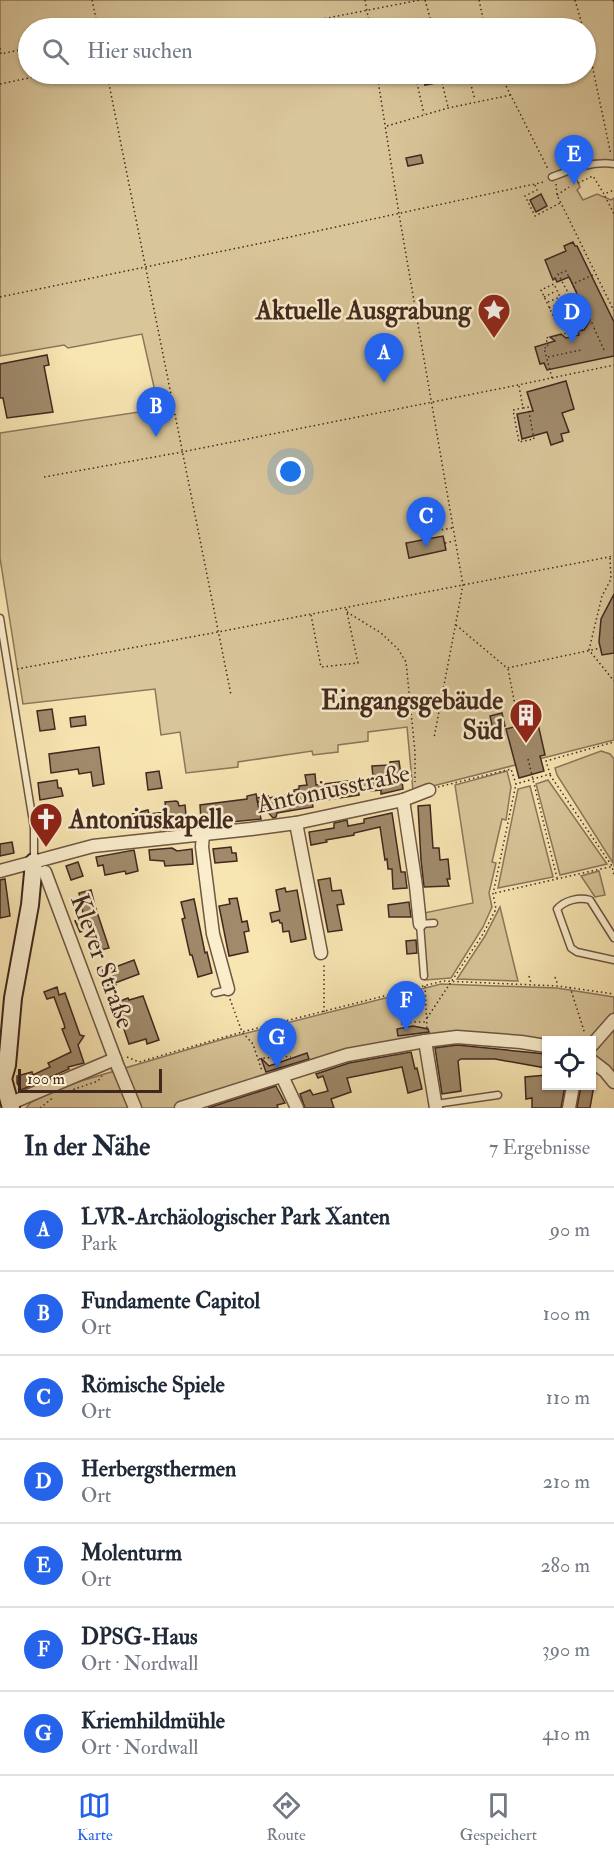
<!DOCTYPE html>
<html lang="de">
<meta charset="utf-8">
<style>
body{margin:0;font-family:"IM FELL Double Pica",serif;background:#f2f2f3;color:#1f2937}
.controls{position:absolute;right:18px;bottom:18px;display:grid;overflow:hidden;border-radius:0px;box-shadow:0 2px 4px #0004}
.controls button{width:54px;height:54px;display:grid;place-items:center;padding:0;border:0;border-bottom:2px solid #e0e1e3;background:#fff;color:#1f2937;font:30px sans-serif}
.scale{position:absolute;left:18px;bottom:15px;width:144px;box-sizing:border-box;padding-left:6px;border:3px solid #41281f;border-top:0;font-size:16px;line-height:21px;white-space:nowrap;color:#41281f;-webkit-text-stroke:4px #faeecd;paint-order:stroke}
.you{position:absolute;left:291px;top:472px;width:21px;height:21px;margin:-15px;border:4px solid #fff;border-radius:50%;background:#1a73e8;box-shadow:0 0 0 9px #1a73e833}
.badge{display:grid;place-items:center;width:39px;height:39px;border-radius:50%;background:#2563eb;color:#fff;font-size:20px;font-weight:700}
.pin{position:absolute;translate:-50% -50px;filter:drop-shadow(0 2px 3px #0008)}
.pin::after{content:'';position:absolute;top:32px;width:21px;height:18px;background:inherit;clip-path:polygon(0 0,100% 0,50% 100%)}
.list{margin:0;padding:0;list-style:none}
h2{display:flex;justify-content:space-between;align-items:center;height:78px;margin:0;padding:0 24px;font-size:26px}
h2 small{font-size:20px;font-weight:400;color:#747a83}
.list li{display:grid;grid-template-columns:39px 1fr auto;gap:18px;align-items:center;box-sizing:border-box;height:84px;padding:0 24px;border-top:2px solid #e0e1e3}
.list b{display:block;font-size:22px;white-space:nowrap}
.list p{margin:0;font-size:20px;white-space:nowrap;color:#747a83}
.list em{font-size:20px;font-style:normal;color:#747a83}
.icon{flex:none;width:33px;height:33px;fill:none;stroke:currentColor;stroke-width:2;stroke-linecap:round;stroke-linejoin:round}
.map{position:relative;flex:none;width:614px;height:1108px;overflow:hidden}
.search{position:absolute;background:#fff;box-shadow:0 2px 4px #0004;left:18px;right:18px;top:18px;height:66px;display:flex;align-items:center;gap:15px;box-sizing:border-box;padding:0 21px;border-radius:33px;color:#747a83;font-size:22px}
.sheet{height:666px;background:#fff}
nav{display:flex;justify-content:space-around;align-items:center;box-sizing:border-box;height:84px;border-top:2px solid #e0e1e3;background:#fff;font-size:16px;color:#747a83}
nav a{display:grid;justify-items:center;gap:3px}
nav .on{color:#2563eb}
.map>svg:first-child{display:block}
</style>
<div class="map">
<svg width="614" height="1108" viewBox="0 0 614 1108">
<rect width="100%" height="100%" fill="#f7e5b2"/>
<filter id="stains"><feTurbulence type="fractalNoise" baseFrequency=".00333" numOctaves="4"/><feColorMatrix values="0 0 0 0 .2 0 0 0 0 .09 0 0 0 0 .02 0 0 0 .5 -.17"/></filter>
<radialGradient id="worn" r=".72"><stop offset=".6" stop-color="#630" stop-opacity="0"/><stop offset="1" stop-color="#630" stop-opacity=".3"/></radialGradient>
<g fill="#d8c599" stroke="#8c765c" stroke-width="1.5" fill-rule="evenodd">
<path d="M 0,0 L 614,0 L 614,161 L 589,160 L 568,169 L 573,179 L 576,178 L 580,187 L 577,190 L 583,200 L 597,194 L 611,200 L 614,198 L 614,740 L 413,791 L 407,727 L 368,732 L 368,741 L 338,745 L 338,752 L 313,755 L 312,751 L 238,762 L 238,767 L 186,773 L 180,732 L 161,735 L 155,689 L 23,704 L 0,558 L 0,433 L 159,409 L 142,334 L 68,348 L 64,345 L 0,356 ZM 28,28 L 586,28 L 586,74 L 28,74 Z"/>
<path d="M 601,751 L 610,754 L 614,759 L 613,863 L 557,775 L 555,768 Z"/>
<path d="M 507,771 L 511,787 L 506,820 L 502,819 L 492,862 L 496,863 L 489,893 L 492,907 L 483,927 L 451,978 L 425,980 L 419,914 L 473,903 L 455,785 Z"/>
<path d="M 548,780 L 607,864 L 560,875 L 536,784 Z"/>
<path d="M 530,786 L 553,877 L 498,888 L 518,789 Z"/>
<path d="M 599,871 L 605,895 L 595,897 L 581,876 Z"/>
<path d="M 500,907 L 518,981 L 457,979 L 485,936 Z"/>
<path d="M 441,984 L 557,988 L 614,997 L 614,1082 L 592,1061 L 592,1040 L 484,1038 L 347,1055 L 181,1108 L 26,1108 L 31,1102 L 57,1088 L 227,1038 Z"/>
</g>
<g fill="#a08a6b" stroke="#41281f" stroke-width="1.5">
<path d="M 423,74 L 465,74 L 466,77 L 425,85 Z"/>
<path d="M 421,155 L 423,163 L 408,166 L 406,158 Z"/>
<path d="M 541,194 L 547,206 L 536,212 L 530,200 Z"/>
<path d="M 573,242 L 575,246 L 577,246 L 614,322 L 614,356 L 547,370 L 544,363 L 540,364 L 535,347 L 555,341 L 550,337 L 561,334 L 566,338 L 579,335 L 578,331 L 584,330 L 590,321 L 569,277 L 557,282 L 555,278 L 553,280 L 545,260 L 566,251 L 564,246 Z"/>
<path d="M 47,355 L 49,365 L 44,366 L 53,412 L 7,418 L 3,398 L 0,398 L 0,364 Z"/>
<path d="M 566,381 L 574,409 L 562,413 L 569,432 L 561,434 L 563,441 L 551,445 L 547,432 L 522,439 L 517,414 L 533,411 L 527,392 Z"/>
<path d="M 443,536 L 446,550 L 409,558 L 406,543 Z"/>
<path d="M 614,594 L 614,653 L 602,655 L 599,642 L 601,619 Z"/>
<path d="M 52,709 L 55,729 L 40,731 L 37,711 Z"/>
<path d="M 502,713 L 505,726 L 493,729 L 490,716 Z"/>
<path d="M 85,716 L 86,725 L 71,727 L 70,718 Z"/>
<path d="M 529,723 L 530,726 L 538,724 L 545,755 L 540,756 L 544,771 L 519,778 L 506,729 Z"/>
<path d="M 99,747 L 104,784 L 93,786 L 91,772 L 79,774 L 78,769 L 51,773 L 49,754 Z"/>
<path d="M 399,761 L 403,789 L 381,794 L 381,790 L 359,792 L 359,795 L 312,802 L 313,807 L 277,813 L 276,817 L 273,818 L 257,800 L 261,819 L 231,822 L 231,818 L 201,820 L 200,805 L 247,799 L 247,796 L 256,794 L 257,798 L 268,796 L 268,798 L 294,794 L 294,790 L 299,789 L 299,786 L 307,785 L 305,775 L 315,774 L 316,785 L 363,779 L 373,777 L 372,766 L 390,765 L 390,762 Z"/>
<path d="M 159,771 L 162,788 L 148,790 L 146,773 Z"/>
<path d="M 57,780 L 58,788 L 61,788 L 63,796 L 40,800 L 38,783 Z"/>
<path d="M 176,801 L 178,802 L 179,806 L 185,805 L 186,815 L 190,815 L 191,827 L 156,830 L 156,825 L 133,827 L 132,814 L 148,810 L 149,814 L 166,812 L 165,802 Z"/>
<path d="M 430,805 L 433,848 L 439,848 L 440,860 L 448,859 L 450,879 L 447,879 L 449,886 L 424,887 L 421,860 L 418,806 Z"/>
<path d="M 392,813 L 401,872 L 405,872 L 407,888 L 393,889 L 392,869 L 388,869 L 387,859 L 385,860 L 380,827 L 354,833 L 354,835 L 326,840 L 327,842 L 311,845 L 309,832 L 334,828 L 334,823 L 347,820 L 348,826 L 364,823 L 364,819 Z"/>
<path d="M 12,842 L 14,853 L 0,856 L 0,844 Z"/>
<path d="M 231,847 L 232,853 L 236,853 L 237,861 L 215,863 L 213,849 Z"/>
<path d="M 172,848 L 177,851 L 192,849 L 193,864 L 165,866 L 164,861 L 150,860 L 149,850 Z"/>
<path d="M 134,850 L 138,871 L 126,874 L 125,871 L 105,875 L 103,865 L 98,866 L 96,857 Z"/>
<path d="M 78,862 L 83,876 L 71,880 L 66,866 Z"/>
<path d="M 330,878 L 332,891 L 341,890 L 344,904 L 337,905 L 342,930 L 328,932 L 318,880 Z"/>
<path d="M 5,879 L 10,916 L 0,918 L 0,880 Z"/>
<path d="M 285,888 L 286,892 L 297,890 L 306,939 L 291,942 L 289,931 L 283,932 L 282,923 L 280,923 L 279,920 L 272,922 L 270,913 L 280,911 L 276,890 Z"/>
<path d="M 91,890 L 95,906 L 109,948 L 96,951 L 90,929 L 80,932 L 75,921 L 84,918 L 79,893 Z"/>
<path d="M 237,898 L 242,922 L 247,921 L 249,931 L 244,932 L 248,952 L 229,956 L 219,906 L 230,904 L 229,899 Z"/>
<path d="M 194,899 L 205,953 L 207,952 L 212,973 L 198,977 L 192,955 L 190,955 L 182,919 L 185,918 L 181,902 Z"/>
<path d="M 409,902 L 411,917 L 389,917 L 388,905 Z"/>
<path d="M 416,940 L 417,953 L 407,954 L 406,941 Z"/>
<path d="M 134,960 L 139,974 L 115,983 L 116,985 L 109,988 L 102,969 L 109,967 L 110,969 Z"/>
<path d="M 57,987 L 59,995 L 65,993 L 80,1035 L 84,1036 L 78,1045 L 84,1063 L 68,1067 L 69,1069 L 21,1090 L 17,1083 L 17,1076 L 32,1072 L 33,1075 L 50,1067 L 48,1063 L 71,1052 L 62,1029 L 65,1028 L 64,1024 L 54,997 L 47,999 L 44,992 Z"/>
<path d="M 143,996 L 159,1040 L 147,1044 L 146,1039 L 129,1044 L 115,1003 L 128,998 L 129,1000 Z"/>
<path d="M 413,1026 L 428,1029 L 429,1032 L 398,1036 L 397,1029 Z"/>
<path d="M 457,1045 L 546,1054 L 546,1068 L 495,1059 L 461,1059 L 458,1061 L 461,1091 L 442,1094 L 435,1048 Z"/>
<path d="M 411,1052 L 415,1069 L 417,1068 L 422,1089 L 408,1093 L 402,1067 L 347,1078 L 351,1092 L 331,1099 L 334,1108 L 305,1108 L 300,1094 L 310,1090 L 313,1095 L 328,1091 L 323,1076 L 318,1078 L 316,1074 L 349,1063 Z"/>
<path d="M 307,1053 L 309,1059 L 266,1072 L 261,1058 L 269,1066 Z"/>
<path d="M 546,1075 L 546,1086 L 565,1086 L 561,1108 L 532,1108 L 532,1098 L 526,1099 L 525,1077 Z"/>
<path d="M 594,1085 L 590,1108 L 577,1108 L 581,1086 Z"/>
<path d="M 276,1086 L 285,1103 L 277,1105 L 278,1108 L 208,1108 Z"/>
</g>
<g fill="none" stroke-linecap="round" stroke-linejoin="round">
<defs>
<g id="lane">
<path d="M 552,177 C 573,169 592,161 614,164"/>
<path d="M 0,618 L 34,828 L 34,861"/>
<path d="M 614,938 L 590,900 C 579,897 565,900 557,909 L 571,948 L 577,952 L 614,960"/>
<path d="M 424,976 L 420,924 L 434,923"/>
<path d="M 215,993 L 228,990"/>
<path d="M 436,1104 L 498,1095"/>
</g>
<g id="street">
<path d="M 403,800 L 416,886 L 420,924"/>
<path d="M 296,823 L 321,953"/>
<path d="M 203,834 L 202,847 L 213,934 L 228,989"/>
<path d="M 0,871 L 93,846 L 251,829 L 296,823 L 403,800 L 429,790"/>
<path d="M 45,872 L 118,1067"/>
<path d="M 425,1041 L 436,1108"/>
<path d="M 592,1045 L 614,1020"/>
<path d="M 592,1061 L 605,1071 L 614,1082"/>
<path d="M 119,1069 L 135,1108"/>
<path d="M 282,1076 L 297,1108"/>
<path d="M 11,1103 L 115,1059"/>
<path d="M 181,1108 L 347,1055 L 425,1041 L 457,1037 L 521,1042 L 546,1046"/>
<path d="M 569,1108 L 573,1086"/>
</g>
<path id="secondary" d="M 11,1108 L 3,1079 L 7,1065 L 13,998 L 30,905 L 34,862"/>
</defs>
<use href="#lane" stroke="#6e5744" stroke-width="9"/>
<use href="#street" stroke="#6e5744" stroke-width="15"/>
<use href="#secondary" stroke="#41281f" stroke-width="20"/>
<g stroke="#41281f" stroke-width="1.5" stroke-dasharray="1.5 3" stroke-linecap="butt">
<path d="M 92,0 L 98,28"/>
<path d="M 365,0 L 370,28"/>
<path d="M 425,0 L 433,28"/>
<path d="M 479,0 L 485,28"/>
<path d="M 575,0 L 583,28"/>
<path d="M 613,0 L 614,2"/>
<path d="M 276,28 L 420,0"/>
<path d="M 419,28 L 455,19 L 457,28"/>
<path d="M 586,36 L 611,155"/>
<path d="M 0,48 L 1,54 L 28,48"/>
<path d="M 107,74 L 231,695"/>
<path d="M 377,74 L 399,214 L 463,585 L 434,738"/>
<path d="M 415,74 L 424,114"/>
<path d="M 430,74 L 430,76 L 442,74"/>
<path d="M 440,74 L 448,107"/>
<path d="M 468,74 L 475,100"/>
<path d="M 500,74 L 548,169"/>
<path d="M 0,84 L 48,74"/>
<path d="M 387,126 L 448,108 L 511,95"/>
<path d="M 578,183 L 593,176 L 604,194 L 614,190"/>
<path d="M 556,184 L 557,195 L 614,311"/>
<path d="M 535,185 L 537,190 L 525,196 L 535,216 L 560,203"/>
<path d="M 557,195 L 569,187"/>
<path d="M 605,196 L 614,214"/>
<path d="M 575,283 L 595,274"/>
<path d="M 0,297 L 262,243 L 544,182"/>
<path d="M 544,297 L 556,291"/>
<path d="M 548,302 L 560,297"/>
<path d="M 549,308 L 561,303"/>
<path d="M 553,314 L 565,309"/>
<path d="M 569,316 L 554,284 L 541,290 L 556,322 C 565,318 575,313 585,309"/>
<path d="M 594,328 L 605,352"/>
<path d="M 548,357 L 581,350"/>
<path d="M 552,378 L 544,348 L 548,347 L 546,338 L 584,329 L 585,324 L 558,274 L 566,271 L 594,327"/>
<path d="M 519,386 L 523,408 L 528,407 L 534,439 L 519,442 L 513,410 L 523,408"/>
<path d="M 44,477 L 182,452 L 518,385 L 614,365"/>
<path d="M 423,540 L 422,533 L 452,528"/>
<path d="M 445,543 L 454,541"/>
<path d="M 610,558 L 611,579 L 602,596 L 589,650 L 614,681"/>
<path d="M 347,612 L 381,633 L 398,649 L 406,662 L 415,752 L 415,782"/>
<path d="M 311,615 L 321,667 L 358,663 L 346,608"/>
<path d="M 456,625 L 507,668 L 601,648"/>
<path d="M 614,637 L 614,639"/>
<path d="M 17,669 L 218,632 L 614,556"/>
<path d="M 508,669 L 519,726"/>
<path d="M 528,759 L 557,878"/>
<path d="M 550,775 L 612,866 L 614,875"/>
<path d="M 438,787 L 511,769 L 516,784 L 550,774 L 546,761 L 614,742"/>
<path d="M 495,893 L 614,866"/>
<path d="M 529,976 L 531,983"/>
<path d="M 555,977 L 558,985"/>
<path d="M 425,986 L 427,1029"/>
<path d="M 570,987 L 585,1034"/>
<path d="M 230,999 L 242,1032 L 253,1044 L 262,1071"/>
<path d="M 324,1012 L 324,964"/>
<path d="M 427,1018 L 483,934 L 496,909 L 493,894 L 516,784"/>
<path d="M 401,1024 L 415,1022 L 426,1022"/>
<path d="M 127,1057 L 139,1062 L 242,1032 L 443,981 L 558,986 L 614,994"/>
<path d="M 259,1059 L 279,1056 L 291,1057"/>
<path d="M 69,1091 L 98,1081 L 102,1076"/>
<path d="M 40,1108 L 54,1097"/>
</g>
<use href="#lane" stroke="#faeecd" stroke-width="6"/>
<use href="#street" stroke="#faeecd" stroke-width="12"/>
<use href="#secondary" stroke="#faeecd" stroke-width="16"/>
</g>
<defs>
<symbol id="sight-pin" viewBox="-11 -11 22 30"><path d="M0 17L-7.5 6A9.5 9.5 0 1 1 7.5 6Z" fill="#8f2418" stroke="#faeecd"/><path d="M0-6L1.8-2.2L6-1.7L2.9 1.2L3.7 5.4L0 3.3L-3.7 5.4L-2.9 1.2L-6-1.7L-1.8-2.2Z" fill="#fff"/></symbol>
<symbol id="building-pin" viewBox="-11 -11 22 30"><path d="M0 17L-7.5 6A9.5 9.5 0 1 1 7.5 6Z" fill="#8f2418" stroke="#faeecd"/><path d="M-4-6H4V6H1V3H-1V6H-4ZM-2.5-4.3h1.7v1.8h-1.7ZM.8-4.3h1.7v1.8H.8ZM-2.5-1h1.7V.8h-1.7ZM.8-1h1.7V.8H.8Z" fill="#fff"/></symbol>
<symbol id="church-pin" viewBox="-11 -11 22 30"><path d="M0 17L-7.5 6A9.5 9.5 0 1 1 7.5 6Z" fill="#8f2418" stroke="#faeecd"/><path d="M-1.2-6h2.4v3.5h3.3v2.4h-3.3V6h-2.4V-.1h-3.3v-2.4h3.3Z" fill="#fff"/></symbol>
</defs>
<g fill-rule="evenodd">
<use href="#sight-pin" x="475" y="291" width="38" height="52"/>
<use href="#building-pin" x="507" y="696" width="38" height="52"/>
<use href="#church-pin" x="27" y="800" width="38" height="52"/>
</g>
<g text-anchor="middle" stroke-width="5" stroke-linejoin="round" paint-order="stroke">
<g font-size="26" font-weight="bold" fill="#41281f" stroke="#faeecd" text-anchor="end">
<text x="471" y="319">Aktuelle Ausgrabung</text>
<text x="503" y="709">Eingangsgebäude<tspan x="503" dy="30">Süd</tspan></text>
<text x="69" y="828" text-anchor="start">Antoniuskapelle</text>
</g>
<g font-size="26" fill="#41281f" stroke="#faeecd">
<text transform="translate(333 788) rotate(-12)" y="9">Antoniusstraße</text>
<text transform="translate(103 961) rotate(70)" y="9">Klever Straße</text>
</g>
</g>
<rect width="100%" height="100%" filter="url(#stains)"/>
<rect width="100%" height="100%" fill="url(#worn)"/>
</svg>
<div class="controls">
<button><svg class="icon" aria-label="locate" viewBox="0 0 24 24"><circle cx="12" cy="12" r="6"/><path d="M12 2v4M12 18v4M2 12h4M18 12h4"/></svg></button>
</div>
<div class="scale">100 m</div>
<div class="you"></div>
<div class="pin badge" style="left:384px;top:383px">A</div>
<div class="pin badge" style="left:156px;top:437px">B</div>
<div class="pin badge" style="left:426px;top:547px">C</div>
<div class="pin badge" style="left:572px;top:343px">D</div>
<div class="pin badge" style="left:574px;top:185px">E</div>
<div class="pin badge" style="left:406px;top:1031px">F</div>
<div class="pin badge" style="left:277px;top:1068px">G</div>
<div class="search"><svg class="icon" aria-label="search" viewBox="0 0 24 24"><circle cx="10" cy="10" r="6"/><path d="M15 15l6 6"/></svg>Hier suchen</div>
</div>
<section class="sheet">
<h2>In der Nähe<small>7 Ergebnisse</small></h2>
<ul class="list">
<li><span class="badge">A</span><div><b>LVR-Archäologischer Park Xanten</b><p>Park</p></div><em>90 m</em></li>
<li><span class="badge">B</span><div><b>Fundamente Capitol</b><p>Ort</p></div><em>100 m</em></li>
<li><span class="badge">C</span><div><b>Römische Spiele</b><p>Ort</p></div><em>110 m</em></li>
<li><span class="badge">D</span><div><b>Herbergsthermen</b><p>Ort</p></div><em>210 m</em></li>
<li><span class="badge">E</span><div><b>Molenturm</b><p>Ort</p></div><em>280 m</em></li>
<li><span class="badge">F</span><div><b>DPSG-Haus</b><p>Ort · Nordwall</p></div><em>390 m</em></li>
<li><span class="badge">G</span><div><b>Kriemhildmühle</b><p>Ort · Nordwall</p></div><em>410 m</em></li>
</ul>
</section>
<nav>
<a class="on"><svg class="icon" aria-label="map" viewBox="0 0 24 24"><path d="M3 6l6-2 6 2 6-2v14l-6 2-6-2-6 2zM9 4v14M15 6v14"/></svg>Karte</a>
<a><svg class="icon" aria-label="directions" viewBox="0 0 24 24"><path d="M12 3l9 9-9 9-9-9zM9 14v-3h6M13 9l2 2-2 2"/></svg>Route</a>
<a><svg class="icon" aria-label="saved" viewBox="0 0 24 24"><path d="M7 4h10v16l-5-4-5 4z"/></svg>Gespeichert</a>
</nav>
